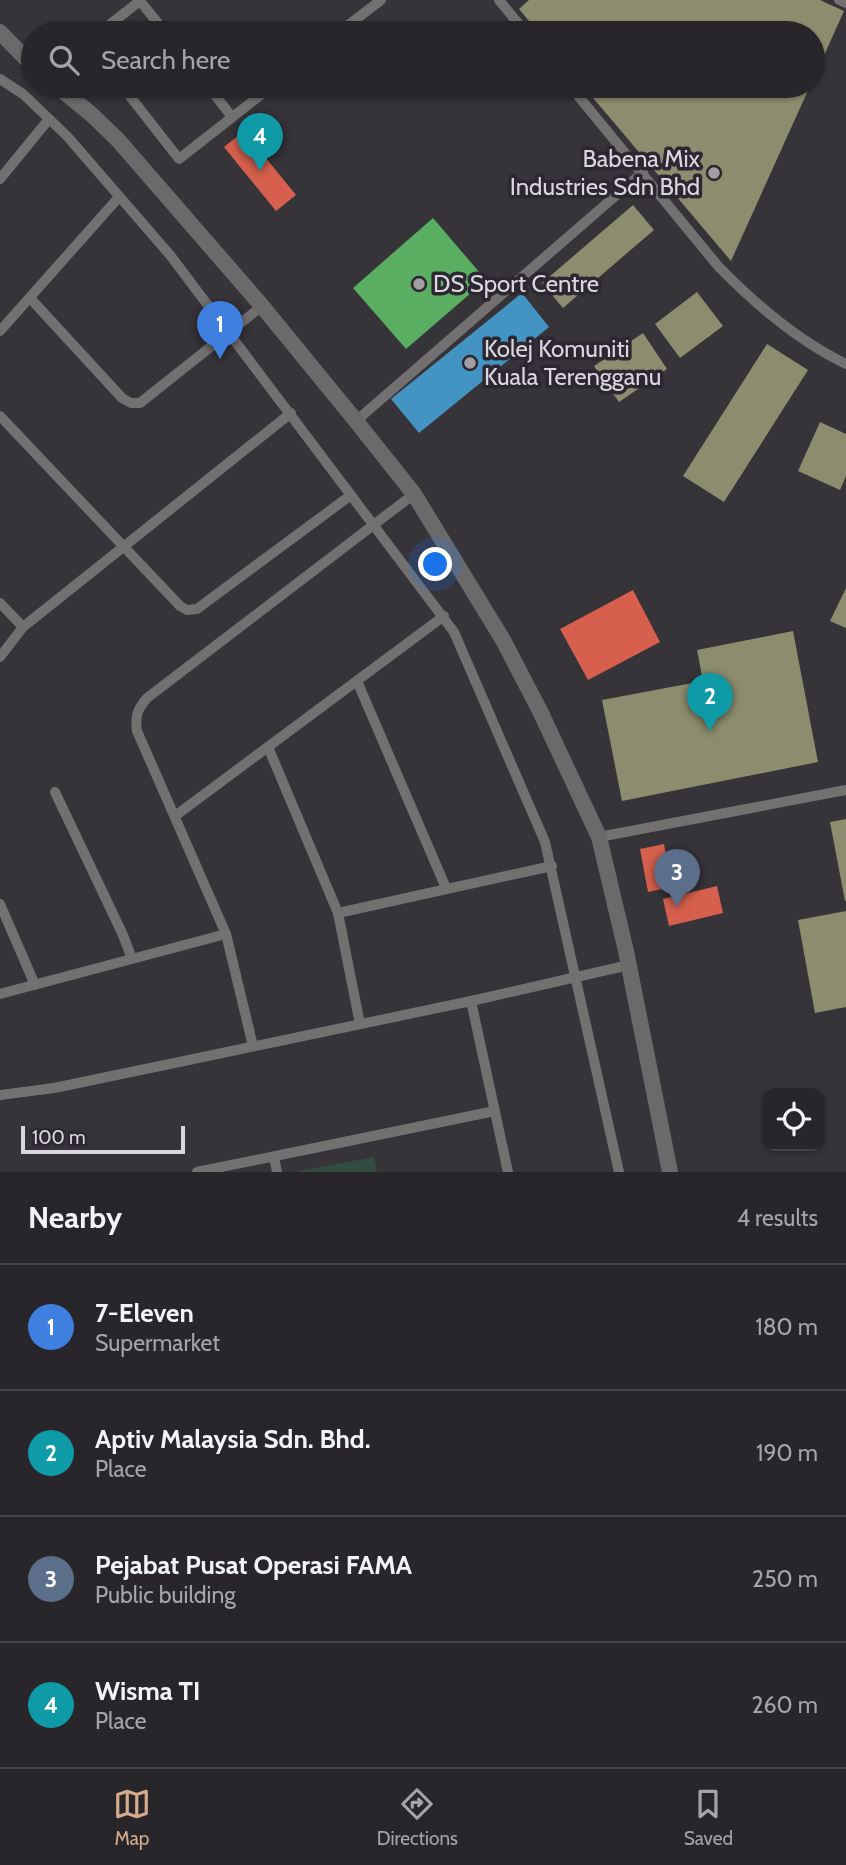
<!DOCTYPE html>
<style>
body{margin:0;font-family:Cabin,sans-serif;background:#302e33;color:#f1f3f6}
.controls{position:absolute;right:21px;bottom:21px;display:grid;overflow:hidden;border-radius:14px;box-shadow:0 2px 5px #0004}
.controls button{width:63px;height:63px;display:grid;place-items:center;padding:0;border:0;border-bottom:2px solid #444347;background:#28262b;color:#f1f3f6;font:35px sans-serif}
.scale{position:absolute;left:21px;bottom:18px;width:164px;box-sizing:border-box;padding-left:7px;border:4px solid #dad7de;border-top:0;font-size:19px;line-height:24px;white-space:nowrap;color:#dad7de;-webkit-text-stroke:5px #2c2731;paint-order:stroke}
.you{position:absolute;left:436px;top:565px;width:24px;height:24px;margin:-18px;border:5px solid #fff;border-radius:50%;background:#1a73e8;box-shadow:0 0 0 10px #1a73e833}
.badge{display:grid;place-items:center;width:46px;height:46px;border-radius:50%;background:#d6ab8b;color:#fff;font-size:23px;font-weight:700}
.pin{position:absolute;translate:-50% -58px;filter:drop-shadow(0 2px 4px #0008)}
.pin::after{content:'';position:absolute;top:37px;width:24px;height:21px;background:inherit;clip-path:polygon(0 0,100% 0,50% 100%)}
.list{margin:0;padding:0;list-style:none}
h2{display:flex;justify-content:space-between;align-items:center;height:91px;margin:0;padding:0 28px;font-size:30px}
h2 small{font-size:23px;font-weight:400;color:#a5a5a9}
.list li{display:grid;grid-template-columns:46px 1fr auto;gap:21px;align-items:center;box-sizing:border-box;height:126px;padding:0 28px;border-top:2px solid #444347}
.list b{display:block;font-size:26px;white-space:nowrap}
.list p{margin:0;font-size:23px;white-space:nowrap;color:#a5a5a9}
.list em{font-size:23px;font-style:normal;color:#a5a5a9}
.icon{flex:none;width:38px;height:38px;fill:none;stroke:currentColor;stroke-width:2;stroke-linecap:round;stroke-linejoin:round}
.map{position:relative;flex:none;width:846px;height:1172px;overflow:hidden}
.search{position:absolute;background:#28262b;box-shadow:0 2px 5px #0004;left:21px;right:21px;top:21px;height:77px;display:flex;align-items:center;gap:18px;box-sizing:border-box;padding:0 24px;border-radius:38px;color:#a5a5a9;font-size:26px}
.sheet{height:595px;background:#28262b}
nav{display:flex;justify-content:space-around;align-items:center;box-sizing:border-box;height:98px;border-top:2px solid #444347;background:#28262b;font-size:19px;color:#a5a5a9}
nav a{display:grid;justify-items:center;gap:4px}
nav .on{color:#d6ab8b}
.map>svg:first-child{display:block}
</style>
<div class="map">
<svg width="846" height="1172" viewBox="0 0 846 1172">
<rect width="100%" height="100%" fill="#363339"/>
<path fill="#344b41" d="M 374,1157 L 377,1172 L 298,1172 L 298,1171 Z"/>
<g fill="#d6604d">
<path d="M 244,131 L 296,195 L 276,211 L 224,147 Z"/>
<path d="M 633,590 L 660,642 L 588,680 L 560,629 Z"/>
<path d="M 664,844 L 672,887 L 648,892 L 640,849 Z"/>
<path d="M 717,886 L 723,913 L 669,926 L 663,899 Z"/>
</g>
<path fill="#4393c3" d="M 522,293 L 549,327 L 419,433 L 391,399 Z"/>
<path fill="#5aae61" d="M 433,218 L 486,280 L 406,349 L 353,288 Z"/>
<g fill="#8c8c6e">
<path d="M 529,0 L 820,0 L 844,11 L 813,80 L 813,33 L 539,33 L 519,9 Z"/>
<path d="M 583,86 L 810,86 L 731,261 Z"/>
<path d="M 633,205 L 654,230 L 563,308 L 542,283 Z"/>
<path d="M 697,292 L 723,326 L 680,358 L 655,324 Z"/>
<path d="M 643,333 L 667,369 L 619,402 L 594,366 Z"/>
<path d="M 767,344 L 808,370 L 724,502 L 683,476 Z"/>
<path d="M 820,422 L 846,434 L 846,476 L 840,490 L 798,471 Z"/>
<path d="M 846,588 L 846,628 L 830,621 Z"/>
<path d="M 793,631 L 818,762 L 622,801 L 602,700 L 703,681 L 697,650 Z"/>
<path d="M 846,819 L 846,901 L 845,901 L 830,822 Z"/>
<path d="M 846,911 L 846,1007 L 815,1013 L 798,920 Z"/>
</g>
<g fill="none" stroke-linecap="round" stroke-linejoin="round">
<g stroke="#727070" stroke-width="10">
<path d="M 499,0 L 526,33"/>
<path d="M 839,0 L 846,3"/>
<path d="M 140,1 L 166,33"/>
<path d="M 99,33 L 141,0"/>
<path d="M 338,33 L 381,0"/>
<path d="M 0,79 L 23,94 L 67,136 L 170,255 L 454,632 L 545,842 L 619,1172"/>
<path d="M 122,86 L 179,159 L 272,86"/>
<path d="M 208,86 L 232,117"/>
<path d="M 570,86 L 718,266 C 755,304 798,341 846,364"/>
<path d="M 0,179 L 49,119"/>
<path d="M 30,298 L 122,398 L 131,403 L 140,403 L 262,306"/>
<path d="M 0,331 L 119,197"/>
<path d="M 0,416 L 180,606 L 187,610 L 197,609 L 351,495"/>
<path d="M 356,421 L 643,172"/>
<path d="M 0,603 L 23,627 L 0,657"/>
<path d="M 23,627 L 291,413"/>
<path d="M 357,681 L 446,888"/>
<path d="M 268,747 L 338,913 L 360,1024"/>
<path d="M 55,792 L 123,935 L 132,959"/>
<path d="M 175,816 L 444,616"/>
<path d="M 599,837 L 846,790"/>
<path d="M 0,904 L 35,985"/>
<path d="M 338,913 L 552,866"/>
<path d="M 0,994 L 226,934"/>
<path d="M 471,1001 L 508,1172"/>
<path d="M 253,1046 L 226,934 L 137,731 C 135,716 137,710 147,698 L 414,494"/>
<path d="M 0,1095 L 54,1088 L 208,1056 L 471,1001 L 629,965"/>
<path d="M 274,1157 L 277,1172"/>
<path d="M 197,1172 L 495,1111"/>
</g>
<g stroke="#6c696b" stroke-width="16">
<path d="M 0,32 L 33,66"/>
<path d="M 57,86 L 91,114 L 118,140 L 262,306 L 356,421 L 414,494 L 503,640 L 540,711 L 599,837 L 626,951 L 670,1172"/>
</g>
</g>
<g fill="#a19ea4" stroke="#2c2731" stroke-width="2.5">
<circle cx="714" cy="173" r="7"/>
<circle cx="419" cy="284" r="7"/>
<circle cx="470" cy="363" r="7"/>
</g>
<g text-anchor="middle" stroke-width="7" stroke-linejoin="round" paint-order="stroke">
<g font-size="24" fill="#dad7de" stroke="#2c2731" text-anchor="start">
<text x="700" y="167" text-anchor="end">Babena Mix<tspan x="700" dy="28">Industries Sdn Bhd</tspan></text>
<text x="433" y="292">DS Sport Centre</text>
<text x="484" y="357">Kolej Komuniti<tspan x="484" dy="28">Kuala Terengganu</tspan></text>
</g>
</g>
</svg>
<div class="controls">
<button><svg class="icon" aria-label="locate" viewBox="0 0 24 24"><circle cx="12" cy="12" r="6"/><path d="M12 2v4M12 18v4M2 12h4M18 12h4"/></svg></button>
</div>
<div class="scale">100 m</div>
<div class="you"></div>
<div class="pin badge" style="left:220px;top:359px;background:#3f7fe0">1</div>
<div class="pin badge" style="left:710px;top:731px;background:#0f9aa8">2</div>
<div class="pin badge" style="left:677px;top:907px;background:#5c6f8a">3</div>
<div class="pin badge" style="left:260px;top:171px;background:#0f9aa8">4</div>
<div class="search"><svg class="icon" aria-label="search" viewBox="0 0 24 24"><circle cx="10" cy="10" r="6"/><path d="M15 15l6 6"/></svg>Search here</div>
</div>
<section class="sheet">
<h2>Nearby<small>4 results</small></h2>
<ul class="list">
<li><span class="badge" style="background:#3f7fe0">1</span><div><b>7-Eleven</b><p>Supermarket</p></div><em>180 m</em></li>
<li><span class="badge" style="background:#0f9aa8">2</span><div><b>Aptiv Malaysia Sdn. Bhd.</b><p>Place</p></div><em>190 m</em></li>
<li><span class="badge" style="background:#5c6f8a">3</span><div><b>Pejabat Pusat Operasi FAMA</b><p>Public building</p></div><em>250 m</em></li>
<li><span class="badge" style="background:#0f9aa8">4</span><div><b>Wisma TI</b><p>Place</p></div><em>260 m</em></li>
</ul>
</section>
<nav>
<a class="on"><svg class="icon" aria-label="map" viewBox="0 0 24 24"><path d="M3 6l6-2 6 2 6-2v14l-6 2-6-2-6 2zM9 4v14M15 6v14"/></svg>Map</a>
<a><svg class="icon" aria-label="directions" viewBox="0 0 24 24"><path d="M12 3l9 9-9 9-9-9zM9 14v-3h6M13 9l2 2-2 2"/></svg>Directions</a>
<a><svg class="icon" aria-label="saved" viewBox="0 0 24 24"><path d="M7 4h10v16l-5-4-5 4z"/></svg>Saved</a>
</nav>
